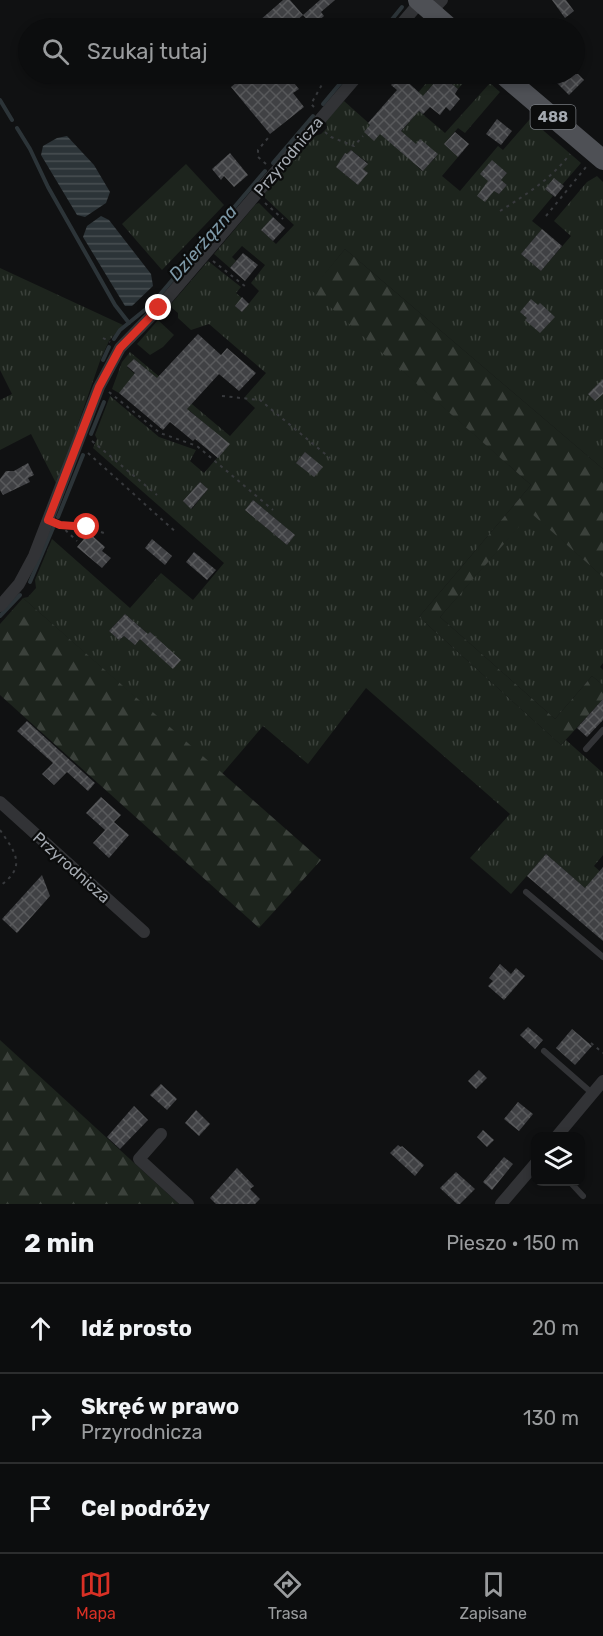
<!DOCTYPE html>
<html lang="pl">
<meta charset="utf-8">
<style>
body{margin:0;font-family:Rubik,sans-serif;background:#1a1b1c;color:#f1f3f6}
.controls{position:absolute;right:18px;bottom:18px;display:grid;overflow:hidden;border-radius:12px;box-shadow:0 3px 9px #0003}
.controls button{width:54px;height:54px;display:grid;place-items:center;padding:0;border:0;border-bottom:2px solid #2c2d2e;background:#0c0d0e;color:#f1f3f6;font:30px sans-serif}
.stop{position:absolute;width:18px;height:18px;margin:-14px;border:4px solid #d93025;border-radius:50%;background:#fff}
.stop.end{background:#d93025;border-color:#fff;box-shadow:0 2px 6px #0008}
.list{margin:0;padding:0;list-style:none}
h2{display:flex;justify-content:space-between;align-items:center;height:78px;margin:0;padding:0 24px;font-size:26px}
h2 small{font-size:20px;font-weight:400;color:#9a9c9e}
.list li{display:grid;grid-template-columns:39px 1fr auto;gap:18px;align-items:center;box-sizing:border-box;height:90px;padding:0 24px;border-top:2px solid #2c2d2e}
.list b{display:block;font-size:22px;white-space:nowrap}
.list p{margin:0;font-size:20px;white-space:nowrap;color:#9a9c9e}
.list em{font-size:20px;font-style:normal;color:#9a9c9e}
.icon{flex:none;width:33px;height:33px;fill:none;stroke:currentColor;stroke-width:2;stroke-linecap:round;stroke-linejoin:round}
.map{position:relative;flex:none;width:603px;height:1204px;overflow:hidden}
.search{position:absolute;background:#0c0d0e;box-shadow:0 3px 9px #0003;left:18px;right:18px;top:18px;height:66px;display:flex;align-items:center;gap:15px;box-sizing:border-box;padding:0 21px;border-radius:33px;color:#9a9c9e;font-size:22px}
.sheet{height:348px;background:#0c0d0e}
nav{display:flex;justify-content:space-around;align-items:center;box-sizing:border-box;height:84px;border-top:2px solid #2c2d2e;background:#0c0d0e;font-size:16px;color:#9a9c9e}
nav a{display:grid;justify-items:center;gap:3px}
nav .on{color:#d93025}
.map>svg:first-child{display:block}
</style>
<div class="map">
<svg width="603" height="1204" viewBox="0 0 603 1204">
<defs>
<pattern id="grass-tufts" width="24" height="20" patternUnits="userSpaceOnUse" patternTransform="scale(1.5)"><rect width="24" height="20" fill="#1d241d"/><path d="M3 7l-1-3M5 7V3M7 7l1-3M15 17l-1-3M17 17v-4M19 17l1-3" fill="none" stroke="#3b413b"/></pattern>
<pattern id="forest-firs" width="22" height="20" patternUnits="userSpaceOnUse" patternTransform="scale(1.5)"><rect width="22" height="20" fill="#1d241d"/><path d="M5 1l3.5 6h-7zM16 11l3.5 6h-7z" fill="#3b413b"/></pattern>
<pattern id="water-rules" width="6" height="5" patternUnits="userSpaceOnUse" patternTransform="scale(1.5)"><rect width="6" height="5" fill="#2c3438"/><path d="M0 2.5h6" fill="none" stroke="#484f52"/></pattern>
<pattern id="building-cross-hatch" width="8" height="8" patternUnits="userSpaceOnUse" patternTransform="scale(1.5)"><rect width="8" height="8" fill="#404144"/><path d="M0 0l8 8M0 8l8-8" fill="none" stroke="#595a5c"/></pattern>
</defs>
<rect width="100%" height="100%" fill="#101112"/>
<g fill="url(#grass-tufts)" fill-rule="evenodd">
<path d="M 434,74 L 479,74 L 481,75 L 476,80 L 465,81 L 458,89 L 441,75 L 426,92 L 425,103 L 416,95 Z"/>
<path d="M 490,83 L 500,92 L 465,133 L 458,128 L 444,144 L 458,157 L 442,176 L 460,191 L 498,146 L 503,150 L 530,119 L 581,163 L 562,185 L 554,179 L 545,189 L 553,196 L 532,221 L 542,229 L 521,254 L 541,271 L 571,236 L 554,221 L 587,182 L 597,176 L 603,182 L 603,469 L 345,249 L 312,290 L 531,485 L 419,617 L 561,745 L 566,740 L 603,773 L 603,855 L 594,866 L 603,874 L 585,888 L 546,854 L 511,894 L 470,858 L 510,814 L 366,688 L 308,764 L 263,726 L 222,774 L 23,598 L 28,597 L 36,588 L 35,580 L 52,539 L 130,608 L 161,573 L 193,600 L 224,563 L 93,448 L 97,439 L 95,435 L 110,396 L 159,437 L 196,450 L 190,461 L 204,473 L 229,444 L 190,411 L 185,416 L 181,399 L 134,359 L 127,367 L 169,403 L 119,393 L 112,389 L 122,362 L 130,352 L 230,436 L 255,408 L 244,398 L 266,373 L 209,324 L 191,330 L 178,318 L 178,313 L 172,308 L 171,304 L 208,261 L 241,287 L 236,293 L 242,298 L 235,306 L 242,312 L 259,291 L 251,283 L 265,265 L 242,246 L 232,257 L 236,261 L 230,268 L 214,254 L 256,204 L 259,203 L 273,217 L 261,230 L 276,244 L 294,225 L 265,198 L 265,193 L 315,136 L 321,134 L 327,128 L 326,121 L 344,101 L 391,143 L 419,111 L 445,133 ZM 351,150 L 368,163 L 363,169 L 368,173 L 358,185 L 336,167 L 345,153 L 347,154 ZM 429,151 L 436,157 L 422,171 L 416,165 ZM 492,161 L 507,173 L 501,180 L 507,185 L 499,194 L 493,190 L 495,187 ZM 305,452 L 322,467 L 314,476 L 296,463 ZM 200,482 L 208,489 L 192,509 L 183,501 ZM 253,500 L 295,535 L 287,545 L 245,510 ZM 125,614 L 146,632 L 135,645 L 124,636 L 119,640 L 109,631 ZM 151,633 L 181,660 L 173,668 L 143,641 Z"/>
<path d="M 186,164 L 224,205 L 162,270 L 122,224 Z"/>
<path d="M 0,268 L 123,325 L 109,341 L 100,361 L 57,485 L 31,434 L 0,450 L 0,400 L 12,394 L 0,370 Z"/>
<path d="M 158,320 L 174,335 L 163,347 L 150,355 L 137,344 Z"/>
<path d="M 531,512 L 603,577 L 603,663 L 600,667 L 603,670 L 603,685 L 592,676 L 555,719 L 440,617 Z"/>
</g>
<g fill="url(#forest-firs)">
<path d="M 345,249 L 603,469 L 603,577 L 531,513 L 440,617 L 555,719 L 592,676 L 603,685 L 603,699 L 561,745 L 419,617 L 531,485 L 311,290 Z"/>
<path d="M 23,598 L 321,860 L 259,928 L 0,695 L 0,624 Z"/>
<path d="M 0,1040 L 179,1204 L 0,1204 Z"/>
</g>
<g fill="url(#water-rules)">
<path d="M 67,136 L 94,165 L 110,192 L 106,203 L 85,217 L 77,215 L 41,155 L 43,146 L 57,138 Z"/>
<path d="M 101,216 L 109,220 L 151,274 L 153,286 L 132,306 L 125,306 L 83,237 L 87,226 Z"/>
</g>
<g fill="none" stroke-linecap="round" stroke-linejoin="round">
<g stroke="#2c3438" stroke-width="4">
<path d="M 385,28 L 402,7"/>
<path d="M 0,100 L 12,120"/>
<path d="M 323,104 L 348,74"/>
<path d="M 17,128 L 30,149 L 48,187 L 115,305 L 129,323"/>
<path d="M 273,163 L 313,116"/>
<path d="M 114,339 L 120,330 L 151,305 L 265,171"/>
<path d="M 103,360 L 109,347"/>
<path d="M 91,434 L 104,402"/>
<path d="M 58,517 L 83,455"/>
<path d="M 30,582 L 53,528"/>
<path d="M 0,616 L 20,595"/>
</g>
</g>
<g fill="url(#building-cross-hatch)">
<path d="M 283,0 L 290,0 L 303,15 L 288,28 L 278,28 L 273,23 L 265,28 L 259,21 Z"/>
<path d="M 320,0 L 335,0 L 321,12 L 324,16 L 313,26 L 303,15 Z"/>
<path d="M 552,0 L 566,0 L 574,11 L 565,18 Z"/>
<path d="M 247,74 L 306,74 L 294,83 L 299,89 L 293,93 L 304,107 L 270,134 L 231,87 Z"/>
<path d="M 548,74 L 578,74 L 584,80 L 569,95 Z"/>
<path d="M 400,75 L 423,96 L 441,75 L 458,89 L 455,94 L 460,99 L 450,111 L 446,107 L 440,115 L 430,107 L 423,114 L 419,111 L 401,131 L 416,144 L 420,139 L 438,154 L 423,171 L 380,134 L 374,141 L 364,132 L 370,125 L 368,123 L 397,90 L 391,85 Z"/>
<path d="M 497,119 L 512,131 L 501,145 L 486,134 Z"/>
<path d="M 455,132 L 469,144 L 458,157 L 444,144 Z"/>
<path d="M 351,150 L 368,164 L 363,169 L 368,173 L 358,185 L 336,167 L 345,153 L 347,154 Z"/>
<path d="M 230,153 L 248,175 L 234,187 L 224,176 L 221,180 L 212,169 Z"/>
<path d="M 492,160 L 507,173 L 501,180 L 507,185 L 499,194 L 494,191 L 485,202 L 477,196 L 488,181 L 480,174 Z"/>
<path d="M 554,178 L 564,186 L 555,197 L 545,189 Z"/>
<path d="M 273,217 L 285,228 L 273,241 L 261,230 Z"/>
<path d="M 542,229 L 562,246 L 541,271 L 521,254 Z"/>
<path d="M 243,253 L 258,265 L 245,281 L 230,268 Z"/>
<path d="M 242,297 L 249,304 L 242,312 L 235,306 Z"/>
<path d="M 531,299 L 538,305 L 540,303 L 555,317 L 540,333 L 525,320 L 527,318 L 520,312 Z"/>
<path d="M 198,334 L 221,355 L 227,348 L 256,373 L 239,391 L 219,374 L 187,409 L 230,444 L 218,458 L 195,439 L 193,441 L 170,422 L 163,430 L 119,393 L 135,373 L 127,366 L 134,359 L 157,378 Z"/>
<path d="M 603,379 L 603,394 L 595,401 L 588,394 Z"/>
<path d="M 305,452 L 323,467 L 314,477 L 296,463 Z"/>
<path d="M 28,463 L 34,475 L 28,478 L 30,482 L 3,495 L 0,490 L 0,479 L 6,471 L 14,471 Z"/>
<path d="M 200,482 L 208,489 L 191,509 L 183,501 Z"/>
<path d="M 253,500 L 295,535 L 287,545 L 245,510 Z"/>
<path d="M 89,533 L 105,547 L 102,551 L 111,558 L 102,568 L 77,547 Z"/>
<path d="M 152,539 L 172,556 L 165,565 L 145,548 Z"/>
<path d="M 194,552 L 216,570 L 207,580 L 186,562 Z"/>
<path d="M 125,614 L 148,634 L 150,632 L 181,660 L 173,669 L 140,639 L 135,645 L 124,636 L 119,640 L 109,631 Z"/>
<path d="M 603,699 L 603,720 L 587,737 L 577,728 Z"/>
<path d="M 27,721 L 95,783 L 88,791 L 67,772 L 54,785 L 42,774 L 53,763 L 17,731 Z"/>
<path d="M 101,797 L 121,815 L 114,822 L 129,835 L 109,858 L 93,843 L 105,830 L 86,813 Z"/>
<path d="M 546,854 L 585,888 L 603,867 L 603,941 L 527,876 Z"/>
<path d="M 42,875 L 50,896 L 17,933 L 2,919 Z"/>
<path d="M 500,964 L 511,974 L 516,968 L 525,976 L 504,1000 L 488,986 L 493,981 L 489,978 Z"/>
<path d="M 528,1027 L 543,1040 L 535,1049 L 520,1035 Z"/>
<path d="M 572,1029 L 592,1046 L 575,1065 L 556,1048 Z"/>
<path d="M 479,1070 L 487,1078 L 476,1089 L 468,1081 Z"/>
<path d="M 161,1084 L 177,1099 L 167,1110 L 150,1095 Z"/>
<path d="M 518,1102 L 533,1114 L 519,1131 L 504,1119 Z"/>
<path d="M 134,1106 L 148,1120 L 120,1149 L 107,1137 Z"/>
<path d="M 196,1110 L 210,1124 L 199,1136 L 185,1123 Z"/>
<path d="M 483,1130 L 494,1140 L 487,1147 L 477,1137 Z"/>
<path d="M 398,1145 L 401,1147 L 402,1146 L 424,1165 L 415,1176 L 390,1153 Z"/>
<path d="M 504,1157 L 513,1164 L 492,1190 L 483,1182 Z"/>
<path d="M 237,1168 L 254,1186 L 250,1189 L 260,1199 L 255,1204 L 216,1204 L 210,1198 Z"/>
<path d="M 456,1172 L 475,1189 L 460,1204 L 457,1204 L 440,1188 Z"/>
</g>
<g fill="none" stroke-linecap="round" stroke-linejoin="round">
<g stroke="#383a3d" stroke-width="2" stroke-dasharray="3 4.5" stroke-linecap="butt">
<path d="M 314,107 L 311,104 L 328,74"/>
<path d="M 325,132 L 331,137 L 354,146 L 363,136"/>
<path d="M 266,164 L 258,157 L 258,150 L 268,138"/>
<path d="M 265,203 L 283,219"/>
<path d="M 500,211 C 527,194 551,179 570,154"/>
<path d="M 546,216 L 586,167"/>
<path d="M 213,261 L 246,287"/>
<path d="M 103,338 L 110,342"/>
<path d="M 109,392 L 160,433 L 197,446 L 273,510"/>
<path d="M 222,396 L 260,400 L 330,458"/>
<path d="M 92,441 L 157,495"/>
<path d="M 88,453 L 177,533"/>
<path d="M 57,524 L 87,527 L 104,533"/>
<path d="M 60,525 L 77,541"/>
<path d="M 0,830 C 15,852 27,866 1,885"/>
<path d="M 591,1043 L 603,1053"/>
</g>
<g stroke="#323336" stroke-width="6">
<path d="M 586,749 L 603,730"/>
<path d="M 526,892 L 603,957"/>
<path d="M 544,1051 L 593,1094"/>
<path d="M 570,1182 L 583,1196"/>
</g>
<g stroke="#323336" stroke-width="12">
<path d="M 431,12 L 442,0"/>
<path d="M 398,28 L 420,2"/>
<path d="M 0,606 L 19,584 L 34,556 L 99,387 L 120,348 L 159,308 L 359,74"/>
<path d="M 0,802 L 144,932"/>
<path d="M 161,1134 L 139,1159 L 188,1204"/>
<path d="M 557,1136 L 603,1081"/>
<path d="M 501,1204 L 536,1163"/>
</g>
<g stroke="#4e5055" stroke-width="20">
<path d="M 418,0 L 450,28"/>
<path d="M 502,74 L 603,160"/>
</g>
</g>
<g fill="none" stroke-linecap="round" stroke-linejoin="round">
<path stroke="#d93025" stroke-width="8" d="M 87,527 L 60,525 L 48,520 L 99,387 L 120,348 L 159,308"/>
</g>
<g text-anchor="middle" stroke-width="4.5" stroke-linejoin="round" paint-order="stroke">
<rect fill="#0b0c0c" stroke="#767a7f" stroke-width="1.5" x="530.5" y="105" width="45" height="24" rx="4.5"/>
<g font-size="15" font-weight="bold" fill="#a4a9b0">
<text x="553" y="122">488</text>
</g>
<g font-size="16" fill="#a4a9b0" stroke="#0b0c0c">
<text transform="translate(288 156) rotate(-50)" y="6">Przyrodnicza</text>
<text transform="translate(72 867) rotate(42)" y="6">Przyrodnicza</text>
</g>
<g font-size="18" font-style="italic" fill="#7e99a8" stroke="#0b0c0c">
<text transform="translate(203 243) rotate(-49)" y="6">Dzierżązna</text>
</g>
</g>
</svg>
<div class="controls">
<button><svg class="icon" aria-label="layers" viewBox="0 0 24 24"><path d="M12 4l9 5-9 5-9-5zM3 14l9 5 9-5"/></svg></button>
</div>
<div class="stop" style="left:87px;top:527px"></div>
<div class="stop end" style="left:159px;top:308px"></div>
<div class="search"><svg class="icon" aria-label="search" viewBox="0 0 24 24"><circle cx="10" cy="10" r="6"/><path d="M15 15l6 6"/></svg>Szukaj tutaj</div>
</div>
<section class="sheet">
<h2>2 min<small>Pieszo · 150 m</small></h2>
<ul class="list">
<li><svg class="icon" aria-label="ahead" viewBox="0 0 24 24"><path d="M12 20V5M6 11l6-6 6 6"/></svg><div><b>Idź prosto</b></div><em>20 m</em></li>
<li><svg class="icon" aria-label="right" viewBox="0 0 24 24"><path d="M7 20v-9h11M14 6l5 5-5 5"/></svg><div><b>Skręć w prawo</b><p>Przyrodnicza</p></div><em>130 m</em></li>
<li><svg class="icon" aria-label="arrive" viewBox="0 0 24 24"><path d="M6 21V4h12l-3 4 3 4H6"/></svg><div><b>Cel podróży</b></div></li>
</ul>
</section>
<nav>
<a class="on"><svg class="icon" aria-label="map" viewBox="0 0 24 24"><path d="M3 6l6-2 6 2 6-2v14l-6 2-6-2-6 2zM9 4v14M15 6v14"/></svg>Mapa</a>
<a><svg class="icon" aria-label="directions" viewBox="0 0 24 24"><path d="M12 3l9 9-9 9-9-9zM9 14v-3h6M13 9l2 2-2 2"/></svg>Trasa</a>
<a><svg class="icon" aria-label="saved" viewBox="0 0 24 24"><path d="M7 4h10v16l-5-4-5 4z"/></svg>Zapisane</a>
</nav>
